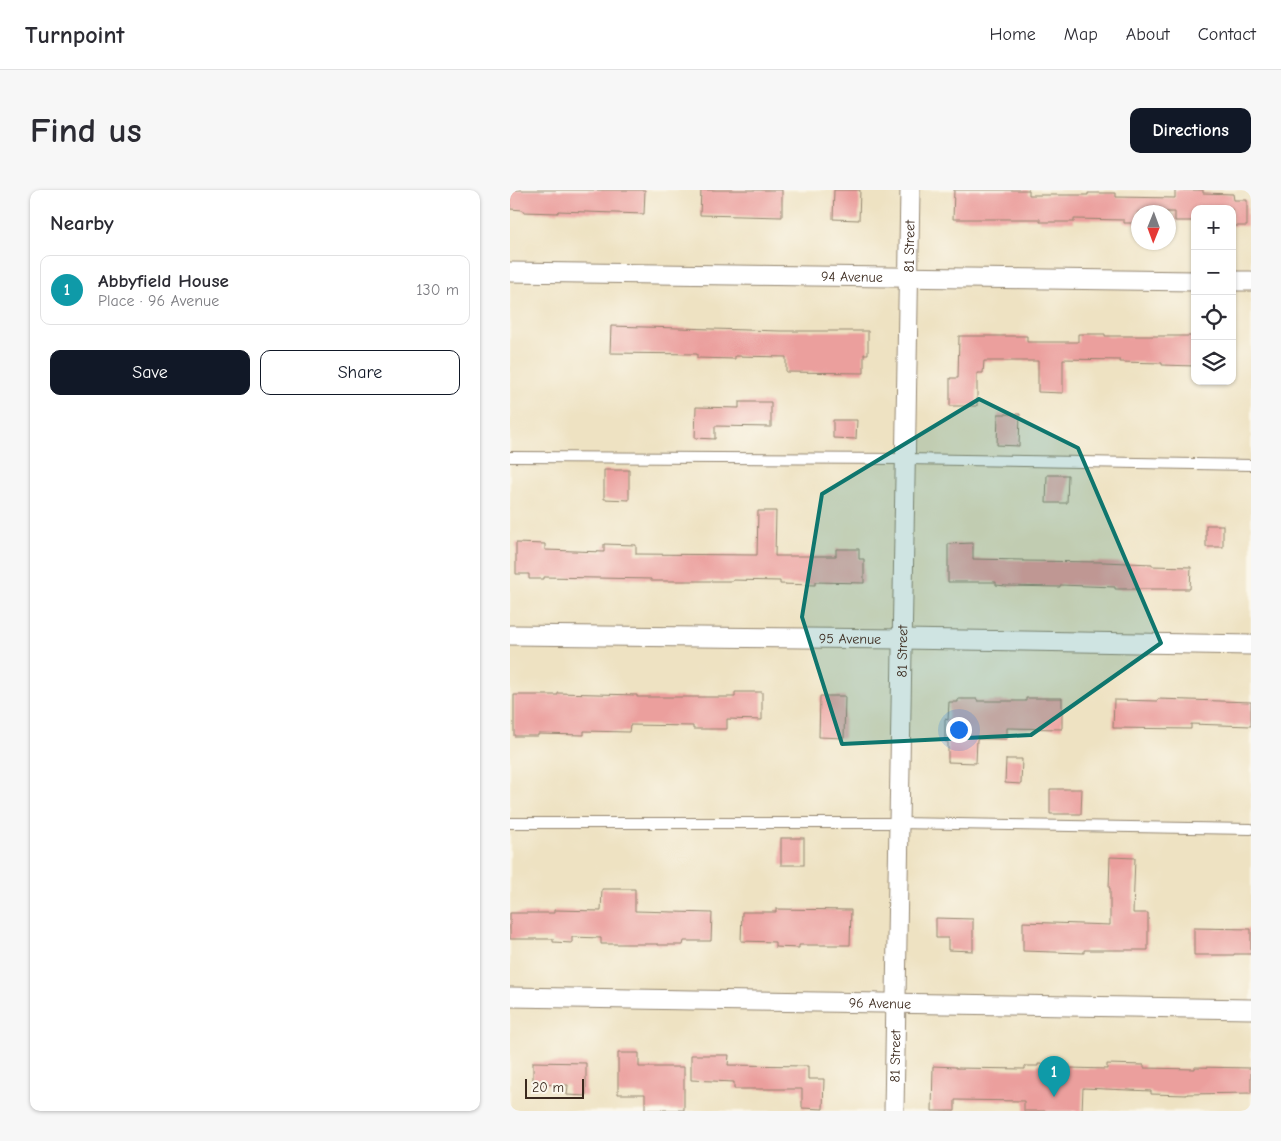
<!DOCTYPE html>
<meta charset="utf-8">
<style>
body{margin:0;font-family:"Comic Neue",sans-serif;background:#f7f7f7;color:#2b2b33}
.controls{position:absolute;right:15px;top:15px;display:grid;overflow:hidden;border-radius:10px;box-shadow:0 1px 4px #0004}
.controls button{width:45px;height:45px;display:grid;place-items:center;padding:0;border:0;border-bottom:1px solid #e1e1e2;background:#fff;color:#2b2b33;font:25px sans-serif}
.compass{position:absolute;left:621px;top:15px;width:45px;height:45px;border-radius:50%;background:#fff;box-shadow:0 1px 4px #0004;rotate:181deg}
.scale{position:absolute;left:15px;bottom:12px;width:59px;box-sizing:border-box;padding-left:5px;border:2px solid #3b2a1e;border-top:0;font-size:14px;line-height:18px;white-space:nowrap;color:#3b2a1e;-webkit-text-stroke:4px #fbf7ec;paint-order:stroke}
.you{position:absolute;left:448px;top:539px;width:18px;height:18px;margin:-12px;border:4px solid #fff;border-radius:50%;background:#1a73e8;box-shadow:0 0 0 8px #1a73e833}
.badge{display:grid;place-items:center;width:32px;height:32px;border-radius:50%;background:#111827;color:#fff;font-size:16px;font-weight:700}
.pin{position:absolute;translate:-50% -41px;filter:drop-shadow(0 1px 2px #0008)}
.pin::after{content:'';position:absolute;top:26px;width:18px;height:15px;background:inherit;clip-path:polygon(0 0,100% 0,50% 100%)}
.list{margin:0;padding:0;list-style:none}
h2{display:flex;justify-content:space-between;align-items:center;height:65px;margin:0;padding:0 20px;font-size:21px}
h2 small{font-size:16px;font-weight:400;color:#7c7c81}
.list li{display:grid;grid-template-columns:32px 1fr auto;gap:15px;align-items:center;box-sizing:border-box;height:70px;margin:0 10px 10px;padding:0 10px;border:1px solid #e1e1e2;border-radius:10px}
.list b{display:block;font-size:19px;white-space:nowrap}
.list p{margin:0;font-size:16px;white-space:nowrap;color:#7c7c81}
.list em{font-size:16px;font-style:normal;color:#7c7c81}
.actions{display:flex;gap:10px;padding:15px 20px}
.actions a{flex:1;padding:11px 0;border:1px solid #111827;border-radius:10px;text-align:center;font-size:18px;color:#111827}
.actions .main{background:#111827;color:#fff}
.icon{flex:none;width:28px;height:28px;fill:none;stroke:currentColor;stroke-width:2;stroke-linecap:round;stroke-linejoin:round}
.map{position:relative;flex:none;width:741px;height:921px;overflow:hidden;border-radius:10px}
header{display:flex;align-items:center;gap:30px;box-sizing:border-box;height:70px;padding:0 25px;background:#fff;border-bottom:1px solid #e1e1e2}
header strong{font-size:24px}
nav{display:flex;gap:28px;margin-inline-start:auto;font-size:18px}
.intro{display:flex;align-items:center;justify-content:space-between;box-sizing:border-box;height:120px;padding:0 30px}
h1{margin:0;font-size:35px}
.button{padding:12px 22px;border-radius:10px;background:#111827;color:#fff;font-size:18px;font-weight:700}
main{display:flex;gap:30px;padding:0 30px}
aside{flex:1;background:#fff;border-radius:10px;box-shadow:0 1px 4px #0004}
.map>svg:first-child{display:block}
</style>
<header>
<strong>Turnpoint</strong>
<nav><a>Home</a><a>Map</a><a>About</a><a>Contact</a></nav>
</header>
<div class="intro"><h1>Find us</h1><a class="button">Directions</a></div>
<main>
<aside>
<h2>Nearby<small></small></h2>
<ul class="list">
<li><span class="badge" style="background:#0f9aa8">1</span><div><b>Abbyfield House</b><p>Place · 96 Avenue</p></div><em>130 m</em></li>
</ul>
<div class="actions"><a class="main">Save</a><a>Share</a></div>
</aside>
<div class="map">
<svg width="741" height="921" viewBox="0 0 741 921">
<rect width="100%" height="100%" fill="#fbf7ec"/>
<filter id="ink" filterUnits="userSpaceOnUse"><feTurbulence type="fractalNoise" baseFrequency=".02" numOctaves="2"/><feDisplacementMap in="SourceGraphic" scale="10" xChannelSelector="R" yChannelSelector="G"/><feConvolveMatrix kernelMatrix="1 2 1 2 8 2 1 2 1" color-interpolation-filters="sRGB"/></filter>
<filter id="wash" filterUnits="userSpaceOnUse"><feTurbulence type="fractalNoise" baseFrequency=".0096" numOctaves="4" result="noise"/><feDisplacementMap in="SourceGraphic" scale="20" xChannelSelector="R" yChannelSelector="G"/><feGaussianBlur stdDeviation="1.12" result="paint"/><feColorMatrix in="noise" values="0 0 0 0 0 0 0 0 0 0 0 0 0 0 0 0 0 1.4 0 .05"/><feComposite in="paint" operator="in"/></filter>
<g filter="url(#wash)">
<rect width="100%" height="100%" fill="#eee2c2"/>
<g id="blocks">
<g fill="#eb9f9d">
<path d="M 0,0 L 135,0 L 134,24 L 48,21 L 48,23 L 13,22 L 13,20 L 0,19 Z"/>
<path d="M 191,0 L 272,0 L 272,27 L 190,25 Z"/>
<path d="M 324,0 L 350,0 L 349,30 L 323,29 Z"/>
<path d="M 444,0 L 519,0 L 519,5 L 578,5 L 578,3 L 606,3 L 606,7 L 665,8 L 665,0 L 693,0 L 693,3 L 723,4 L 724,10 L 737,10 L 737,36 L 722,36 L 722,19 L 685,19 L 685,31 L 665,31 L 665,22 L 628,22 L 628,33 L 614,33 L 614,30 L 564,29 L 564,32 L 530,32 L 530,29 L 443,29 Z"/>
<path d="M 101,136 L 270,141 L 358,141 L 358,164 L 354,164 L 354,183 L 276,182 L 276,167 L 225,166 L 225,169 L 187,168 L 187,164 L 100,163 Z"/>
<path d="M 568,144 L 595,144 L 595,146 L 685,146 L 685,176 L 652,175 L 652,173 L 610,172 L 610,170 L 553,169 L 553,203 L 528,202 L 528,171 L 474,171 L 473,183 L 467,183 L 467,216 L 440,216 L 440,188 L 448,188 L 449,146 L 517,146 L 517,152 L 568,152 Z"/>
<path d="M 229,212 L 261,212 L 261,237 L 205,236 L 205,249 L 185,248 L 186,217 L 229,218 Z"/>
<path d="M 488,224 L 510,224 L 509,256 L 487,255 Z"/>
<path d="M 323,230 L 347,230 L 346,249 L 323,248 Z"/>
<path d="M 94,280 L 119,280 L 119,310 L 94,309 Z"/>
<path d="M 537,285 L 558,285 L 557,313 L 536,313 Z"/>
<path d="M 248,321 L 266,321 L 265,366 L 326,366 L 326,359 L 349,359 L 349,369 L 354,369 L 354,393 L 305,392 L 305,395 L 270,394 L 270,391 L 222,390 L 222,391 L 141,391 L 141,389 L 34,387 L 34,389 L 19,389 L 19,384 L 6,384 L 6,353 L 35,354 L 35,360 L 94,362 L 94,354 L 126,355 L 126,364 L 247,365 Z"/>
<rect x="696" y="335" width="17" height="22"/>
<path d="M 463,353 L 463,369 L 513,370 L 513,371 L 594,372 L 642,374 L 642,376 L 681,377 L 680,399 L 605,399 L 605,397 L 550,395 L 550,397 L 496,396 L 486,395 L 486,392 L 438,392 L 438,354 Z"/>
<path d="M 225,502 L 252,502 L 252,530 L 217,529 L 217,539 L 183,539 L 183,536 L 120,535 L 119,542 L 74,541 L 74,545 L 28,544 L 28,546 L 4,546 L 4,505 L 48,505 L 48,503 L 127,505 L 127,507 L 225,507 Z"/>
<path d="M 310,506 L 335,506 L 334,548 L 309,547 Z"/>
<path d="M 516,508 L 552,508 L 552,539 L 497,538 L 497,549 L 467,549 L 466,573 L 438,572 L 438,552 L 435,552 L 435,529 L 438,530 L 439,512 L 448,512 L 448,509 L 467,509 L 467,511 L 516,511 Z"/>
<path d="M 648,509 L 741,512 L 741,536 L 681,534 L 681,539 L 603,538 L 604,510 L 647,511 Z"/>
<path d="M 496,569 L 512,569 L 511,594 L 495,593 Z"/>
<path d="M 540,599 L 572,599 L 571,624 L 540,624 Z"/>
<rect x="271" y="648" width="23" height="27"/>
<path d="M 600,667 L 625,668 L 623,723 L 638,723 L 638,760 L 574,760 L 574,763 L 513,761 L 513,732 L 600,735 L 600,698 L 599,698 Z"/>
<path d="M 92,699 L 125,699 L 125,721 L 202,723 L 201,751 L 174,751 L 173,755 L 148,755 L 148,754 L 91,754 L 91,748 L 62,747 L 62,753 L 43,752 L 43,749 L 0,749 L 0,723 L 44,723 L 44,720 L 91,721 Z"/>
<path d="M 266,719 L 341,720 L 340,755 L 289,755 L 289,758 L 265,757 L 265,752 L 231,751 L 232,722 L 266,722 Z"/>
<path d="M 426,728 L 463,729 L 463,761 L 438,760 L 438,748 L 426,748 Z"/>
<path d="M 684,738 L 741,739 L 741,764 L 724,764 L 724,765 L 684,765 Z"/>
<path d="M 108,863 L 129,863 L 129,877 L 174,877 L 174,920 L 135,920 L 135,904 L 108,904 Z"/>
<path d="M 181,865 L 219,865 L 218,875 L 298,876 L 298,889 L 314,889 L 313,919 L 292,918 L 292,899 L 224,899 L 224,892 L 181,890 Z"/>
<path d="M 23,872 L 76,873 L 76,906 L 57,905 L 58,895 L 23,894 Z"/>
<path d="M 528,874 L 560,875 L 560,878 L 597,879 L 597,874 L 634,875 L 634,878 L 685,879 L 685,877 L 741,878 L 741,903 L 677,904 L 677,905 L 641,904 L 641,901 L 573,898 L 572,921 L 514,921 L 514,911 L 445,910 L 445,921 L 422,921 L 423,876 L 446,877 L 446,878 L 515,879 L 515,876 L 528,876 Z"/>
</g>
</g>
</g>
<g filter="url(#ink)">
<use href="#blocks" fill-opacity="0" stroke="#948670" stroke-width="1"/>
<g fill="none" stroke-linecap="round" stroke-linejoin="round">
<defs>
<g id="lane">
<path d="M 0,267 L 395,269 L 741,275"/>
<path d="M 0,633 L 389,633 L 741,639"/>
</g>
<g id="street">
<path id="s1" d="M 0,82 L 685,91"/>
<path d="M 722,91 L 741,91"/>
<path id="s2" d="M 0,445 L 392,449 L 741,455"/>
<path id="s3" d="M 0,807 L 741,819"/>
<path id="s4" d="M 384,921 L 400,0"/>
</g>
</defs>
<use href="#lane" stroke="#948670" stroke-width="12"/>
<use href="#street" stroke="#948670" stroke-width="21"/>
<use href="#lane" stroke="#fff" stroke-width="10"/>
<use href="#street" stroke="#fff" stroke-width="19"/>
</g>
</g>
<path fill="#0f766e" fill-opacity="0.2" stroke="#0f766e" stroke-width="4" stroke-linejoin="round" d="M 469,209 L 568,258 L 651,453 L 521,545 L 332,554 L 292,427 L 312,304 Z"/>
<g text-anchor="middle" stroke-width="5" stroke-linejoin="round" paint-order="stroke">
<g font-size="14" fill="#3b2a1e" stroke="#fbf7ec">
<text dy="5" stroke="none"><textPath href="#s4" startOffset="865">81 Street</textPath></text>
<text dy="5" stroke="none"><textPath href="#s1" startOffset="342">94 Avenue</textPath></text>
<text dy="5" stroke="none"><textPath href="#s2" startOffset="340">95 Avenue</textPath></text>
<text dy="5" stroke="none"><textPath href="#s4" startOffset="460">81 Street</textPath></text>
<text dy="5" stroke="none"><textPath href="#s3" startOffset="370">96 Avenue</textPath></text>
<text dy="5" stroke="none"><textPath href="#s4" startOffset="55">81 Street</textPath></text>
</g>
</g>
</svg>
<div class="controls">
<button>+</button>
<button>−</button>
<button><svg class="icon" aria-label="locate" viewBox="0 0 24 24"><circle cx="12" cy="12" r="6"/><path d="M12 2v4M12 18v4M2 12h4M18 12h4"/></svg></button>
<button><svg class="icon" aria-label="layers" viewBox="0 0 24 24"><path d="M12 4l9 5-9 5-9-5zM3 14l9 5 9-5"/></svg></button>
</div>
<svg class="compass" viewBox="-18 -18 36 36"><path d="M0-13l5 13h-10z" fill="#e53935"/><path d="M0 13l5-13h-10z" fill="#7c7c81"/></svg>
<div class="scale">20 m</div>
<div class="you"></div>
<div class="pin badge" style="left:544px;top:907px;background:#0f9aa8">1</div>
</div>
</main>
